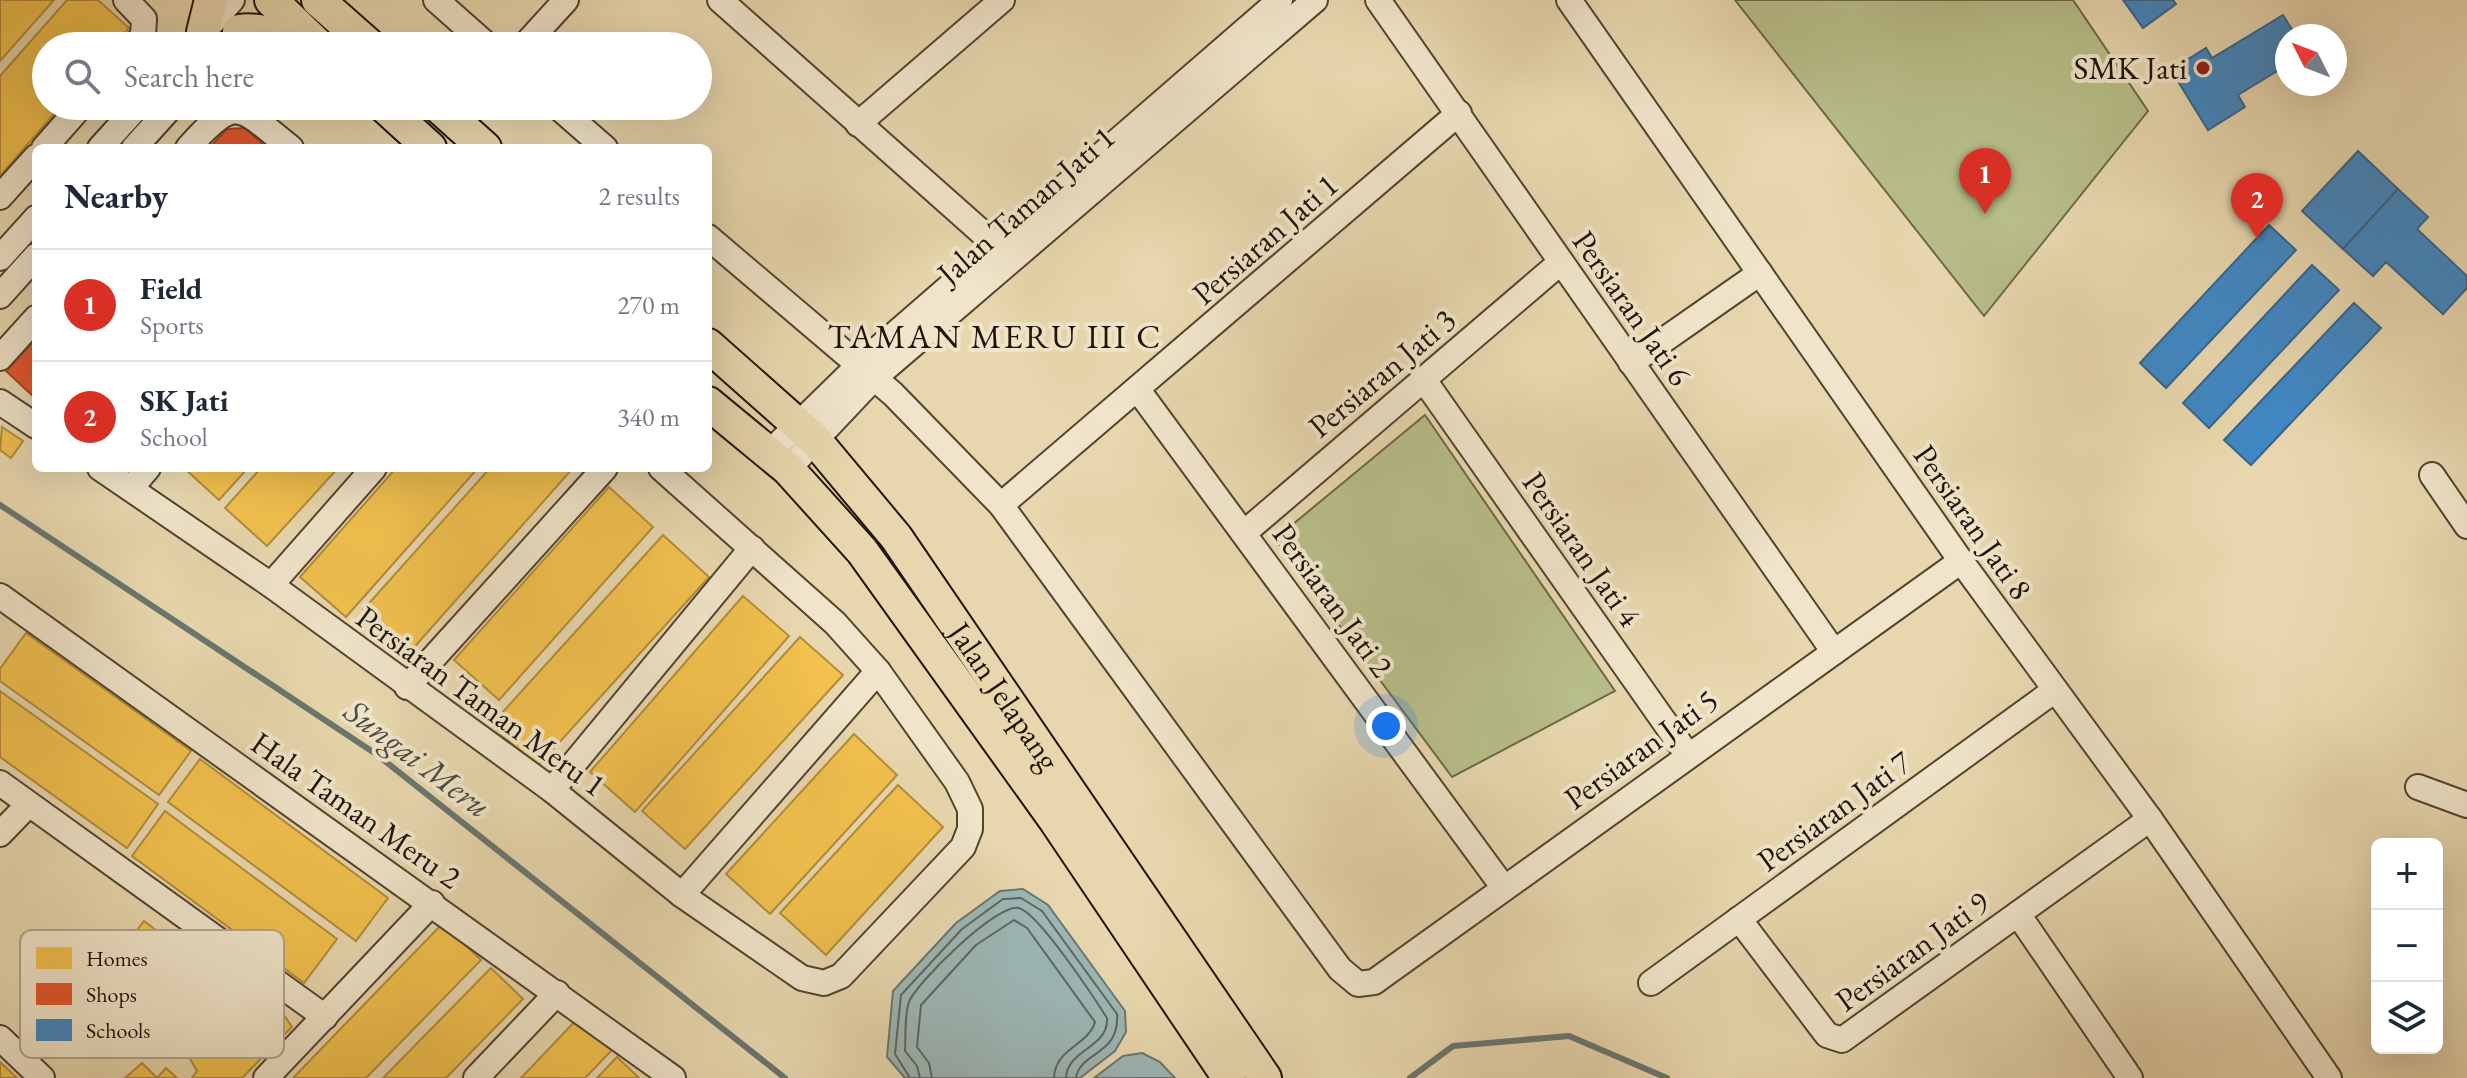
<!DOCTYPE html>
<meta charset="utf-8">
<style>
body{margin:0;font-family:"EB Garamond",serif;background:#f2f2f3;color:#1f2937}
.controls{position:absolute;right:24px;bottom:24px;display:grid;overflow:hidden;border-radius:12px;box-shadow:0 8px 32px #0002}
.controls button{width:72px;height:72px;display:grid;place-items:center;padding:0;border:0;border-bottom:2px solid #e0e1e3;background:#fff;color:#1f2937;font:40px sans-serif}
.compass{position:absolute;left:2275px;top:24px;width:72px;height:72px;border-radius:50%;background:#fff;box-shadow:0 8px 32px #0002;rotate:312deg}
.you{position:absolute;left:1386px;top:726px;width:28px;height:28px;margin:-20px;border:6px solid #fff;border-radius:50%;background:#1a73e8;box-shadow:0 0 0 12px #1a73e833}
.badge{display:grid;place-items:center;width:52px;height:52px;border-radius:50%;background:#d93025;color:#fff;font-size:26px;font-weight:700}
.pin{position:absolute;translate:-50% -66px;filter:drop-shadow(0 2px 4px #0008)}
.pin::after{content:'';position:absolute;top:42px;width:28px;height:24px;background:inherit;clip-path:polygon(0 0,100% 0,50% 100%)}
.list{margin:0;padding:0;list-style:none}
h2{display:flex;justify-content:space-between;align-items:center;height:104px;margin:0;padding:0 32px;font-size:34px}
h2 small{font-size:26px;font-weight:400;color:#747a83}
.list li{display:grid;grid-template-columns:52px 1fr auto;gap:24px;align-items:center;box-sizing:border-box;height:112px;padding:0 32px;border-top:2px solid #e0e1e3}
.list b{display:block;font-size:30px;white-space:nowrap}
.list p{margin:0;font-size:26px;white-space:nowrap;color:#747a83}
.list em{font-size:26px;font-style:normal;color:#747a83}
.icon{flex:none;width:44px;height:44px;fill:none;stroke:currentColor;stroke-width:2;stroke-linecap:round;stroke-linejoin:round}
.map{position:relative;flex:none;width:2467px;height:1078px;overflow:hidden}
.search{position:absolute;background:#fff;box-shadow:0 8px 32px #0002;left:32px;top:32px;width:680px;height:88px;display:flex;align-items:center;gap:20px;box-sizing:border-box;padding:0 28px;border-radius:44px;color:#747a83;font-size:30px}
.panel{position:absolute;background:#fff;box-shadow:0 8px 32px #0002;left:32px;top:144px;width:680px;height:328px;border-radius:12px}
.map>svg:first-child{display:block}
</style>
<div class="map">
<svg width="2467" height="1078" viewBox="0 0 2467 1078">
<rect width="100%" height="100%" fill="#e8d7ae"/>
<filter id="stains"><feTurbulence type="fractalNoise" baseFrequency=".0025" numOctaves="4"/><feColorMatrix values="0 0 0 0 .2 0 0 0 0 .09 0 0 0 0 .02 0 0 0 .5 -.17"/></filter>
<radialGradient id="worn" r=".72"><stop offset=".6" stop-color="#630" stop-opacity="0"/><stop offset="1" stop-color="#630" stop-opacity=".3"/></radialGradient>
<g fill="#b8be89" stroke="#6c6948" stroke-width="2">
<path d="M 1735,0 L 2073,0 L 2148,111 L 1984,316 Z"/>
<path d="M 1425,415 L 1615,691 L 1452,777 L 1275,539 Z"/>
</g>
<g fill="#9cb7b6" stroke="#6a7670" stroke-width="2">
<path d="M 1023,889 L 1048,905 L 1125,1011 L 1126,1032 L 1115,1051 L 1080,1078 L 905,1078 L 887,1057 L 893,991 L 956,923 L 1000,891 Z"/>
<path d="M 1142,1053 L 1160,1062 L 1175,1078 L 1094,1078 L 1123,1056 Z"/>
</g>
<g fill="#f2c14e" stroke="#b38d38" stroke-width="2">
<path d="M 0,0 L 54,0 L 0,61 Z"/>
<path d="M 67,0 L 98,0 L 129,28 L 114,46 L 46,46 L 46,106 L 61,106 L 0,176 L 0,76 Z"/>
<path d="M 2,427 L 23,441 L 11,458 L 0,450 Z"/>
<path d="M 184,468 L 248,468 L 219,500 Z"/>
<path d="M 261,468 L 338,468 L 267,546 L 225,508 Z"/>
<path d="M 396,468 L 478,468 L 346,617 L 300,577 Z"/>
<path d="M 490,468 L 573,468 L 410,652 L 363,610 Z"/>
<path d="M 609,487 L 653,527 L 499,700 L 454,660 Z"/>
<path d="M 663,535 L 709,577 L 537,767 L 491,725 Z"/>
<path d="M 743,596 L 789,636 L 635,812 L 590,772 Z"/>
<path d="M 26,633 L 191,751 L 159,795 L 0,681 L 0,669 Z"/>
<path d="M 800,637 L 843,675 L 685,849 L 642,811 Z"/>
<path d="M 0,691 L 158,804 L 127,848 L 0,757 Z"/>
<path d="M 854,734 L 897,775 L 770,914 L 726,874 Z"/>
<path d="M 200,759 L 388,898 L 356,941 L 168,802 Z"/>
<path d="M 898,785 L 943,827 L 826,955 L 780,913 Z"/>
<path d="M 165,811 L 337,939 L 304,983 L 132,856 Z"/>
<path d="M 144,921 L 202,965 L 183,990 L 167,978 L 161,986 L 132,963 L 140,952 L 128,942 Z"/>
<path d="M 443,923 L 481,960 L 366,1078 L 293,1078 Z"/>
<path d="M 491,968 L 523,999 L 446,1078 L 383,1078 Z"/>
<path d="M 226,973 L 233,986 L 244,981 L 254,996 L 260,992 L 278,1006 L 292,1027 L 242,1078 L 192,1078 L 197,1071 L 160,1005 Z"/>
<path d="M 579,1017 L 613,1049 L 585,1078 L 521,1078 Z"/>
<path d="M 617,1057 L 639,1078 L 597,1078 Z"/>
<path d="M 0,1062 L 17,1078 L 0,1078 Z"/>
<path d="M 142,1063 L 157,1078 L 125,1078 Z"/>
<path d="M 166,1068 L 177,1078 L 157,1078 Z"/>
</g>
<g fill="#e4572e" stroke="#a94322" stroke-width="2">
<path d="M 245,128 L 267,148 L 209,148 L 227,129 Z"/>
<path d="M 36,339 L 36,399 L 6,371 Z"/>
</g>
<g fill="#3f88c5" stroke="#35658c" stroke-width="2">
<path d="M 2123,0 L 2173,0 L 2176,4 L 2143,28 Z"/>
<path d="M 2283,15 L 2296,36 L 2287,36 L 2287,65 L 2238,95 L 2245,107 L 2208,130 L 2171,70 L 2206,48 L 2212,58 Z"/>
<path d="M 2358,151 L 2398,189 L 2343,249 L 2302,211 Z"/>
<path d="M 2398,189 L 2428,217 L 2417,229 L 2467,276 L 2467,288 L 2443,314 L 2386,262 L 2373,276 L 2343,249 Z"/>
<path d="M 2269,225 L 2296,250 L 2166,388 L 2140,363 Z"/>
<path d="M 2312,265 L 2339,290 L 2209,428 L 2183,403 Z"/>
<path d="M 2354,303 L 2381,328 L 2251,465 L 2224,440 Z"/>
</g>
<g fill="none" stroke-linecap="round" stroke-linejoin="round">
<g stroke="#5e665e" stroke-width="2">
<path d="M 910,1078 L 895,1054 L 901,995 L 962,929 L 1003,899 L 1021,898 L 1042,911 L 1117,1014 C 1120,1056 1080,1051 1076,1078"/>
<path d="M 920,1078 L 917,1066 L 905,1051 C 906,1036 904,1016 909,1002 C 917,982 998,902 1019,908 C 1039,914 1093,996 1107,1018 C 1109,1048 1067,1049 1066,1078"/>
<path d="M 932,1078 L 929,1063 L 917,1047 L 921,1005 L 976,945 L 1014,920 L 1027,928 L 1095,1022 C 1088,1046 1055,1048 1054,1078"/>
</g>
<g stroke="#6a7670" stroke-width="6">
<path d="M 0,505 L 376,754 L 785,1078"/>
<path d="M 1410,1078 L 1453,1046 L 1569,1036 L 1667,1078"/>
</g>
<defs>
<g id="minor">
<path d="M 126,0 L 144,19 L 143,35 L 135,46"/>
<path d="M 436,0 L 488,46"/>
<path d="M 720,0 L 1005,253"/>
<path d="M 1378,0 L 1834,652"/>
<path d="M 1569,0 L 1961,561 L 2150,819 L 2329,1078"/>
<path d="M 191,46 L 232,0"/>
<path d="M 524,46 L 566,0"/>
<path d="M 557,106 L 605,148"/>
<path d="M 858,124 L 1002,0"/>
<path d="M 44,148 L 81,106"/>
<path d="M 100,148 L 138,106"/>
<path d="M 134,148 L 172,106"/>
<path d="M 188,148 C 237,93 238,106 291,148"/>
<path d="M 0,197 L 36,157"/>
<path d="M 708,237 L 893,394 L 1001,505 L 1340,969 L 1358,984 L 1374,982 L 1961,561"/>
<path d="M 0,258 L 36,218"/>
<path d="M 0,296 L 36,256"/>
<path d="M 0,358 L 36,318"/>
<path d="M 1631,363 L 1760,273"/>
<path d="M 1424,380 L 1687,754"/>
<path d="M 1138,390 L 1504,888"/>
<path d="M 0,402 L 36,426"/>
<path d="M 770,452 L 858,366 L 1280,0"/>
<path d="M 100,468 L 271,585 L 552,790 L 682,895 L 802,978 L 824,983 L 841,976 L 963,847 L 970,829 L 970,809 L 957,782 L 878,671 L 835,623 L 661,468"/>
<path d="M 788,469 L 873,379 L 1315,0"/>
<path d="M 2432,475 L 2467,526"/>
<path d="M 131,488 L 148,468"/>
<path d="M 1001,505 L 1459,113"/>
<path d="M 1244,533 L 1561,262"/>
<path d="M 271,585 L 374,468"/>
<path d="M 0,596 L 673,1078"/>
<path d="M 407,687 L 605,468"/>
<path d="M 0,783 L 325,1017"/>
<path d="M 2418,787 L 2467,805"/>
<path d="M 552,790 L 752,548"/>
<path d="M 0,834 L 28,805"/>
<path d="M 682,895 L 878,671"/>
<path d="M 2018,914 L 2130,1078"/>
<path d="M 1739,919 L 1827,1035 L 1842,1040 L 2150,819"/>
<path d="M 1651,983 L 2055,690"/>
<path d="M 0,1038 L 42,1078"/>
<path d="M 266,1078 L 432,903"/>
<path d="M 476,1078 L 557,993"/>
</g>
<g id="major">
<path d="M 271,0 L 319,46"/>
<path d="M 318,0 L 370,46"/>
<path d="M 239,31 C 268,27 289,43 318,45"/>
<path d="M 203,32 L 211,0"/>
<path d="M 384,106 L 430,148"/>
<path d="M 438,106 L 485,148"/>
<path id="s1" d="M 708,345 L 815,440 L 896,537 L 1265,1078"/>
<path d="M 708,403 L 788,469 L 862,551 L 1055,820 L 1229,1078"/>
</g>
</defs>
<use href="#minor" stroke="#514530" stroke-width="28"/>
<use href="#major" stroke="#1f1406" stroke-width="36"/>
<use href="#minor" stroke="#f0e5ca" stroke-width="24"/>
<use href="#major" stroke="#e8d7ae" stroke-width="32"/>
</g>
<circle fill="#8f2418" stroke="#f0e5ca" stroke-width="3" cx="2203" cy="68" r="8"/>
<g text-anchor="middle" stroke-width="8" stroke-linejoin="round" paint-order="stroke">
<g font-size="32" fill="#1f1406" stroke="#f0e5ca" text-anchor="end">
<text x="2187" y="79">SMK Jati</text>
</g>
<g font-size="32" fill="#1f1406" stroke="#f0e5ca">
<text transform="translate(1026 205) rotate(-41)" y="11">Jalan Taman Jati 1</text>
<text transform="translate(1265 239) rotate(-41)" y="11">Persiaran Jati 1</text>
<text transform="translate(1632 308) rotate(55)" y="11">Persiaran Jati 6</text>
<text transform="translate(1382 373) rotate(-40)" y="11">Persiaran Jati 3</text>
<text transform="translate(1973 522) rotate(55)" y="11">Persiaran Jati 8</text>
<text transform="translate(1582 549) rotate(55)" y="11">Persiaran Jati 4</text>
<text transform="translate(1333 600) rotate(54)" y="11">Persiaran Jati 2</text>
<text dy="11" stroke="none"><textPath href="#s1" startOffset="462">Jalan Jelapang</textPath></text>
<text transform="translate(481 701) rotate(36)" y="11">Persiaran Taman Meru 1</text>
<text transform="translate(1641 749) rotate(-36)" y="11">Persiaran Jati 5</text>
<text transform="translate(356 810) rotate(35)" y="11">Hala Taman Meru 2</text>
<text transform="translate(1834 811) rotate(-36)" y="11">Persiaran Jati 7</text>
<text transform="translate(1912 951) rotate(-36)" y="11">Persiaran Jati 9</text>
</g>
<g font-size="34" letter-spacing="2" fill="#1f1406" stroke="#f0e5ca">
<text x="995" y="348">TAMAN MERU III C</text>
</g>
<g font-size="34" font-style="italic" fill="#4b4d44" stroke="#f0e5ca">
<text transform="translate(418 758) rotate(37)" y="12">Sungai Meru</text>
</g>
</g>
<rect x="20" y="930" width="264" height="128" rx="12" fill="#f0e5ca" stroke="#b1a68f" stroke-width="2"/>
<rect x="36" y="947" width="36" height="22" fill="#f2c14e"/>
<rect x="36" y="983" width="36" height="22" fill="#e4572e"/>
<rect x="36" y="1019" width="36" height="22" fill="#3f88c5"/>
<g font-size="22" fill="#1f1406">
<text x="86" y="966">Homes</text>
<text x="86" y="1002">Shops</text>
<text x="86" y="1038">Schools</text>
</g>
<rect width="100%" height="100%" filter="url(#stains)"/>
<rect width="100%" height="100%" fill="url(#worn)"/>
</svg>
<div class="controls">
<button>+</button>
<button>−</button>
<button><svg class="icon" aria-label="layers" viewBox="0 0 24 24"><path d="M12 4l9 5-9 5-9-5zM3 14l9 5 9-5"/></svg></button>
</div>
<svg class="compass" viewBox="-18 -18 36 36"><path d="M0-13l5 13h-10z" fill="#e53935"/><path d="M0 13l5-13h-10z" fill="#747a83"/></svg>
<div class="you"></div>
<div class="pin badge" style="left:1985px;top:214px">1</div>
<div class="pin badge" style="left:2257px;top:239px">2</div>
<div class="search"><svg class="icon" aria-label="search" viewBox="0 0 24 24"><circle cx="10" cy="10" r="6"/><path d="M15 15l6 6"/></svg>Search here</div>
<section class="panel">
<h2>Nearby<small>2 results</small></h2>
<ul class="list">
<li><span class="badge">1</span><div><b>Field</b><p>Sports</p></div><em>270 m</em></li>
<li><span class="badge">2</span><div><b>SK Jati</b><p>School</p></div><em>340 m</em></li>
</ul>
</section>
</div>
